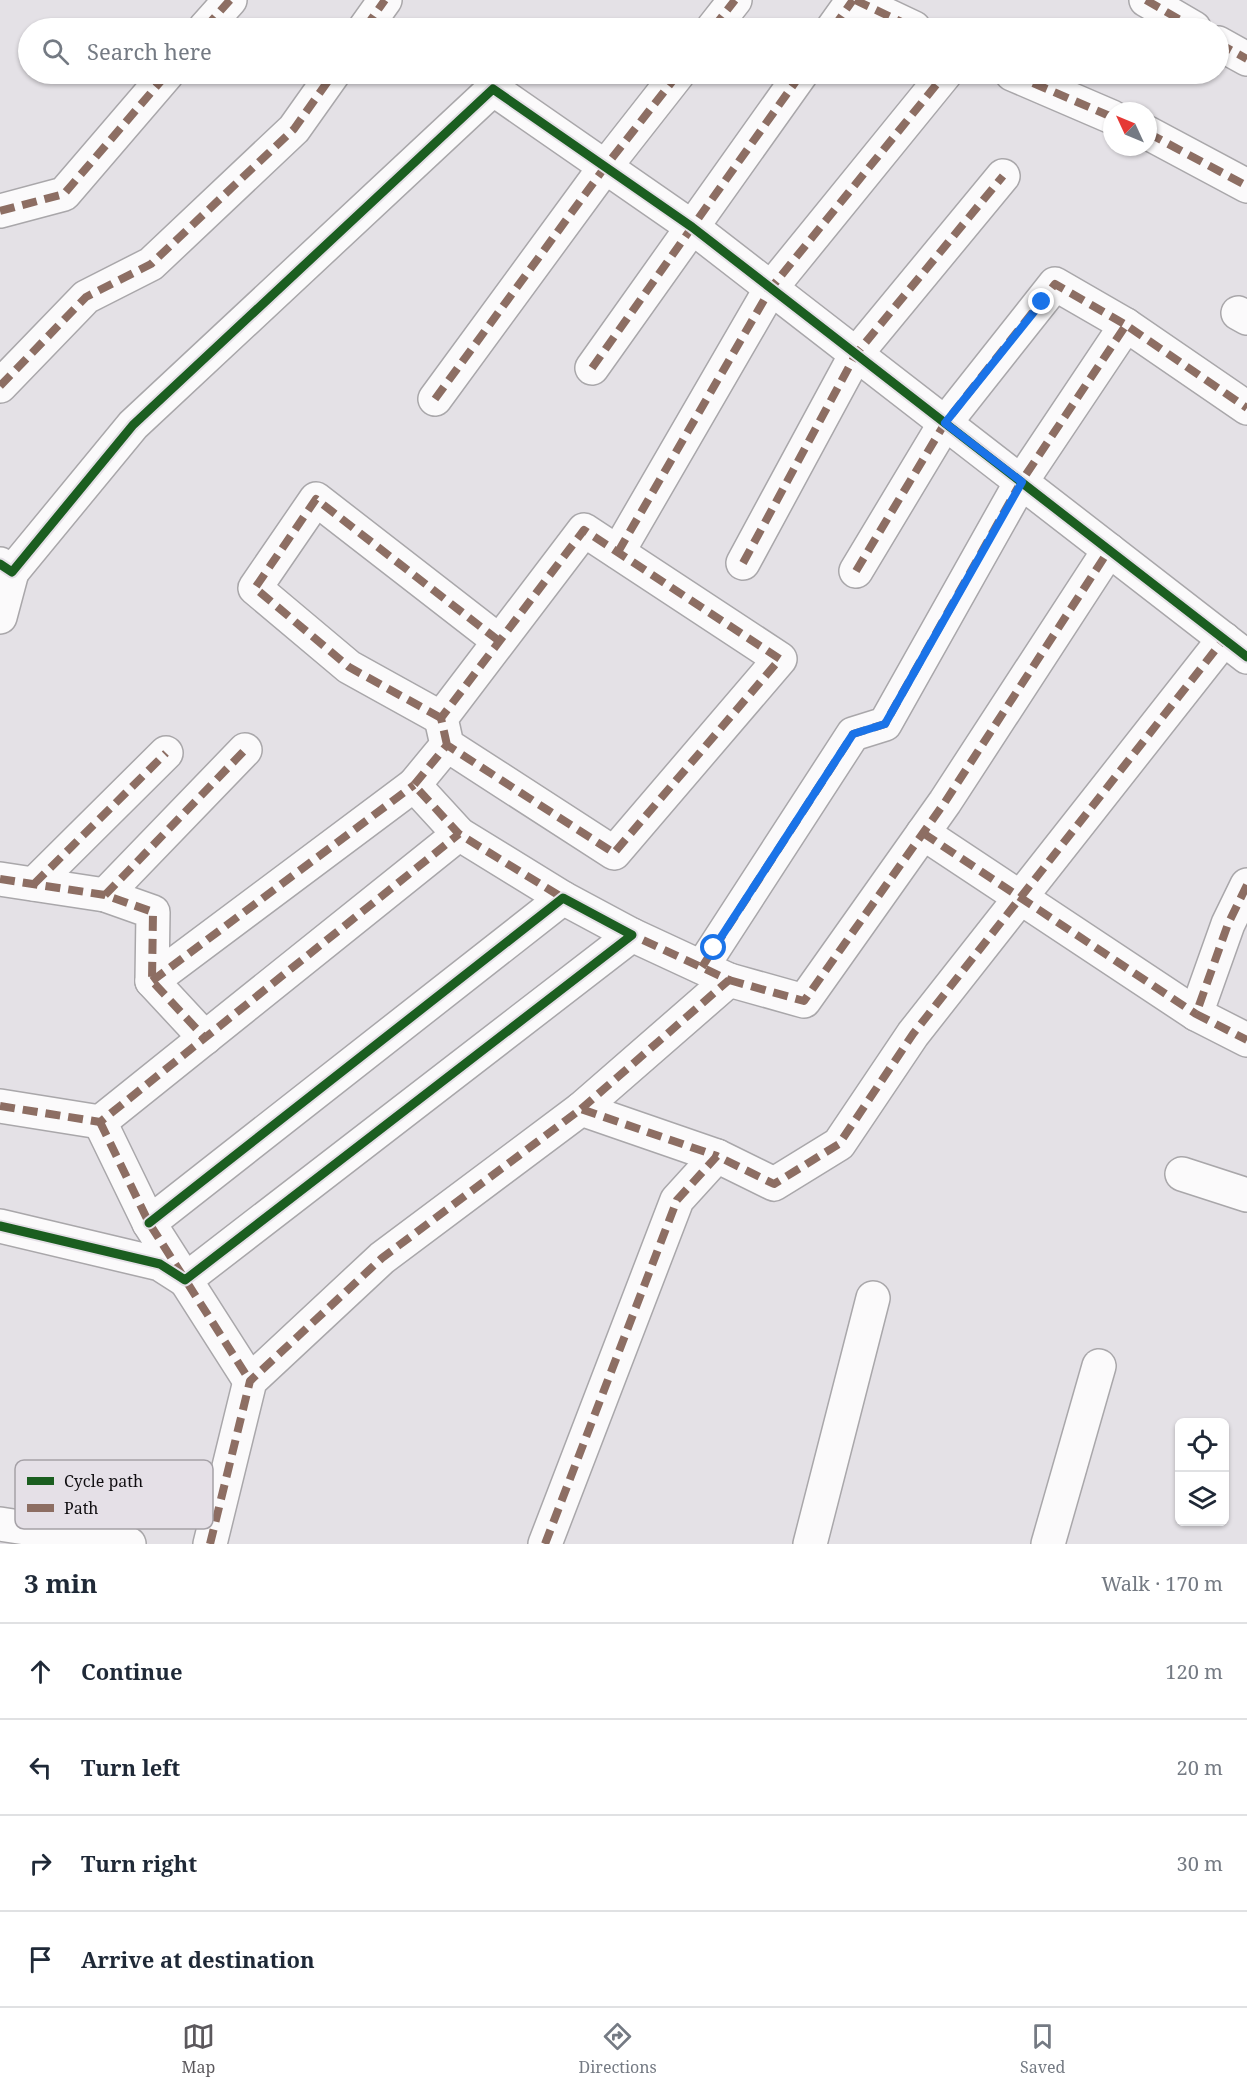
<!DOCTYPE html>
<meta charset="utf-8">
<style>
body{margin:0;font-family:"Noto Serif",serif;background:#f2f2f3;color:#1f2937}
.controls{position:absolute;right:18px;bottom:18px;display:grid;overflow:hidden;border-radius:9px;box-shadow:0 2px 4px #0004}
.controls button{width:54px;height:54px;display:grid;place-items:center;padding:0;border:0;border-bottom:2px solid #e0e1e3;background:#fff;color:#1f2937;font:30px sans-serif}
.compass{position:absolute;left:1103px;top:102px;width:54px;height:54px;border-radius:50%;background:#fff;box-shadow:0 2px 4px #0004;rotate:314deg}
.stop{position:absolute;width:18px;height:18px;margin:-14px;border:4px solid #1a73e8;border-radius:50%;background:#fff}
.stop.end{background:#1a73e8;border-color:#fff;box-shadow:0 2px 6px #0008}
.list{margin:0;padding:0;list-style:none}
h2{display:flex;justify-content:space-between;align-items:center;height:78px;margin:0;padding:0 24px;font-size:26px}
h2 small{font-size:20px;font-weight:400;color:#747a83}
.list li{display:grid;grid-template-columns:39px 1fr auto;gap:18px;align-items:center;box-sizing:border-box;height:96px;padding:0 24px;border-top:2px solid #e0e1e3}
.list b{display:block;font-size:22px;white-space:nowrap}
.list em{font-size:20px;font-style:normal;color:#747a83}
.icon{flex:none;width:33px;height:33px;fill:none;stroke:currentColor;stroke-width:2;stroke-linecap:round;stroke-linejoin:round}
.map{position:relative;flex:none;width:1247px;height:1544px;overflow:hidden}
.search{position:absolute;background:#fff;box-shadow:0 2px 4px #0004;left:18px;right:18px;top:18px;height:66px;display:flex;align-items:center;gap:15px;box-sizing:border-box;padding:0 21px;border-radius:33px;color:#747a83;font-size:22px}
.sheet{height:462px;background:#fff}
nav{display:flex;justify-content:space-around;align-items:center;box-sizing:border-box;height:84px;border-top:2px solid #e0e1e3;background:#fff;font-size:16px;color:#747a83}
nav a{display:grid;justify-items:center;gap:3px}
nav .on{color:#5b585c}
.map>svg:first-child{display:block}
</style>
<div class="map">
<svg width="1247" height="1544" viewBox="0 0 1247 1544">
<rect width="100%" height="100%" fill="#e4e1e6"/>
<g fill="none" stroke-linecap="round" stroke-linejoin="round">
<defs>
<g id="minor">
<path d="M 855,0 L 914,28"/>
<path d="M 1146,0 L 1194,28"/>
<path d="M 205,28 L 230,0"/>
<path d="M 365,28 L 385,0"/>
<path d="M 713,28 L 735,0"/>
<path d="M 833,28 L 853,0"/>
<path d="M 1218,43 L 1247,59"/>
<path d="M 1012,74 L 1112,117"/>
<path d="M 1148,133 L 1247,186"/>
<path d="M 0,211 L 64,194 L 167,74"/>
<path d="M 1238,313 L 1247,318"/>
<path d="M 592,368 L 801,74"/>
<path d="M 0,386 L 86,297 L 151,264 L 294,129 L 333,74"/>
<path d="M 435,399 L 605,167 L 678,74"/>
<path d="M 618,552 L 771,288 L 945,74"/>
<path d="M 743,563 L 856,354 L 1003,176"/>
<path d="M 0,564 L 12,572 L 133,425 L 493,89 L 692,227 L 1247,657"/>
<path d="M 856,571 L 945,423 L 1055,284 L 1126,325"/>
<path d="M 0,617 L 12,572"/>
<path d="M 441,718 L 349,667 L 255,588 L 316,499 L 499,641"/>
<path d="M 447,745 L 441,718 L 584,530 L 780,659 L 614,853 L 447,745 L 414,785 L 459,834 L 563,898"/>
<path d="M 923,833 L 1196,1014"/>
<path d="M 0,879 L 105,895 L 153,912 L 152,981 L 205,1038"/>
<path d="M 34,884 L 166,753"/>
<path d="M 1247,885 L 1228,924 L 1196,1014 L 1247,1040"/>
<path d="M 105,895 L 245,750"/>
<path d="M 702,967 L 853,734 L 885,724 L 1021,482 L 1126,325 L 1247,408"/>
<path d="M 729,980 L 804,1001 L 945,802 L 1109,550"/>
<path d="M 152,981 L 414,785"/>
<path d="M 0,1106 L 100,1122 L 459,834"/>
<path d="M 581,1109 L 729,980 L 632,935"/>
<path d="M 100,1122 L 149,1223 L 250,1381"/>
<path d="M 1182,1174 L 1247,1195"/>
<path d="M 0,1226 L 160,1264 L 185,1280 L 632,935 L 563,898 L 149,1223"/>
<path d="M 210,1544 L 250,1381 L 382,1258 L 581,1109 L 717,1156"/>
<path d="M 545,1544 L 677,1200 L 717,1156 L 774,1184 L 839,1144 L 913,1034 L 1224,639"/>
<path d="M 810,1544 L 873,1298"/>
<path d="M 1048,1544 L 1099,1366"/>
</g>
<path id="major" d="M 0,1524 L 129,1544"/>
</defs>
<use href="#minor" stroke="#a9a7aa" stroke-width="36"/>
<use href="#major" stroke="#a9a7aa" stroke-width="36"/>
<use href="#minor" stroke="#fbfafb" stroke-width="33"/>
<use href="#major" stroke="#fbfafb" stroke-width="33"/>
<g stroke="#8d6e63" stroke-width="8" stroke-dasharray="15 8" stroke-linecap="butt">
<path d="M 855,0 L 914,28"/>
<path d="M 1146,0 L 1194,28"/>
<path d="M 205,28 L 230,0"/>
<path d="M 365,28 L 385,0"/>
<path d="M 713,28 L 735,0"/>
<path d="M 833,28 L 853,0"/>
<path d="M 1218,43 L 1247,59"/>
<path d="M 1012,74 L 1112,117"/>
<path d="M 1148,133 L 1247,186"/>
<path d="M 0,211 L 64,194 L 167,74"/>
<path d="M 592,368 L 801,74"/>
<path d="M 0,386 L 86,297 L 151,264 L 294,129 L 333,74"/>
<path d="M 435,399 L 605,167 L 678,74"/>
<path d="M 618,552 L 771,288 L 945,74"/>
<path d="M 743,563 L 856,354 L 1003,176"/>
<path d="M 856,571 L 945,423 L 1055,284 L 1126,325"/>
<path d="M 441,718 L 349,667 L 255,588 L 316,499 L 499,641"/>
<path d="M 447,745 L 441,718 L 584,530 L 780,659 L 614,853 L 447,745 L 414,785 L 459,834 L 563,898"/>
<path d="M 923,833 L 1196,1014"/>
<path d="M 0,879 L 105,895 L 153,912 L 152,981 L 205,1038"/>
<path d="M 34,884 L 166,753"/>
<path d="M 1247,885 L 1228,924 L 1196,1014 L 1247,1040"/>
<path d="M 105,895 L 245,750"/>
<path d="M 702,967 L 853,734 L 885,724 L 1021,482 L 1126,325 L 1247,408"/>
<path d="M 729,980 L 804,1001 L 945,802 L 1109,550"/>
<path d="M 152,981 L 414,785"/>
<path d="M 0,1106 L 100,1122 L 459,834"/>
<path d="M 581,1109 L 729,980 L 632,935"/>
<path d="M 100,1122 L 149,1223 L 250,1381"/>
<path d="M 210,1544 L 250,1381 L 382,1258 L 581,1109 L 717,1156"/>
<path d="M 545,1544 L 677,1200 L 717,1156 L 774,1184 L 839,1144 L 913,1034 L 1224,639"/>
</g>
<defs>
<g id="cycleway">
<path d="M 0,564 L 12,572 L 133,425 L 493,89 L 692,227 L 1247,657"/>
<path d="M 0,1226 L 160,1264 L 185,1280 L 632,935 L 563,898 L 149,1223"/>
</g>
</defs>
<use href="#cycleway" stroke="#e5e0e7" stroke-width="13"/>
<use href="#cycleway" stroke="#1b5e20" stroke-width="9"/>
</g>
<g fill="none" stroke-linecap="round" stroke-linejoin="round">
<path stroke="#1a73e8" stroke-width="8" d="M 714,948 L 853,734 L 885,724 L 1022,482 L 945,423 L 1042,302"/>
</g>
<rect x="15" y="1460" width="198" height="69" rx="9" fill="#e5e0e7" stroke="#a5a1a7" stroke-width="1.5"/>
<rect x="27" y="1477" width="27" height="8" fill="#1b5e20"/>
<rect x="27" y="1504" width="27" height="8" fill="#8d6e63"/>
<g font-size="16" fill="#110f12">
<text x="64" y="1487">Cycle path</text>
<text x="64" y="1514">Path</text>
</g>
</svg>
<div class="controls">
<button><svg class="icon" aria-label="locate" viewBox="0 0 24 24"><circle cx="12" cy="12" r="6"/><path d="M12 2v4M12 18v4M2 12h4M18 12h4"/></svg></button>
<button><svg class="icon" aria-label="layers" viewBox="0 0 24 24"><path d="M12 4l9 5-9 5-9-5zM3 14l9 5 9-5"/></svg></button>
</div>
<svg class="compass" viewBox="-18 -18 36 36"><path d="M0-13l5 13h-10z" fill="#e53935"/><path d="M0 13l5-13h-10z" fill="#747a83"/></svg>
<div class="stop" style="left:714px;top:948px"></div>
<div class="stop end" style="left:1042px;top:302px"></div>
<div class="search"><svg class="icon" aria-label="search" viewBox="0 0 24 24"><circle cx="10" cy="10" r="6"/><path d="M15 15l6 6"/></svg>Search here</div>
</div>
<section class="sheet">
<h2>3 min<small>Walk · 170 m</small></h2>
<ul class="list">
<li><svg class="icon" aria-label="ahead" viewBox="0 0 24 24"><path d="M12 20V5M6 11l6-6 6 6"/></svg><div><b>Continue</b></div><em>120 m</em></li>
<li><svg class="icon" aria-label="left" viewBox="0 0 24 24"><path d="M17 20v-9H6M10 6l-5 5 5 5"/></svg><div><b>Turn left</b></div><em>20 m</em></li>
<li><svg class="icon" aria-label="right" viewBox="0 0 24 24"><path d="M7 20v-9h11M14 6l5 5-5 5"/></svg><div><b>Turn right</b></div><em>30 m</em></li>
<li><svg class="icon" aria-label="arrive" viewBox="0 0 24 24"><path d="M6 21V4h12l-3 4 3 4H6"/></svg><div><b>Arrive at destination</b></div></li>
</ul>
</section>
<nav>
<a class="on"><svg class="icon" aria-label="map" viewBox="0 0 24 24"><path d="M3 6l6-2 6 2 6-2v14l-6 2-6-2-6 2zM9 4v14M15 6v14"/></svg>Map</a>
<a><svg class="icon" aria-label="directions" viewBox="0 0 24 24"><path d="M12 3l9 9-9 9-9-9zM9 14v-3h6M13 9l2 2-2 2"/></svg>Directions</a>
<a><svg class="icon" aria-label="saved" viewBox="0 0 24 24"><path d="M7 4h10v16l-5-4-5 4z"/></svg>Saved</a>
</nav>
